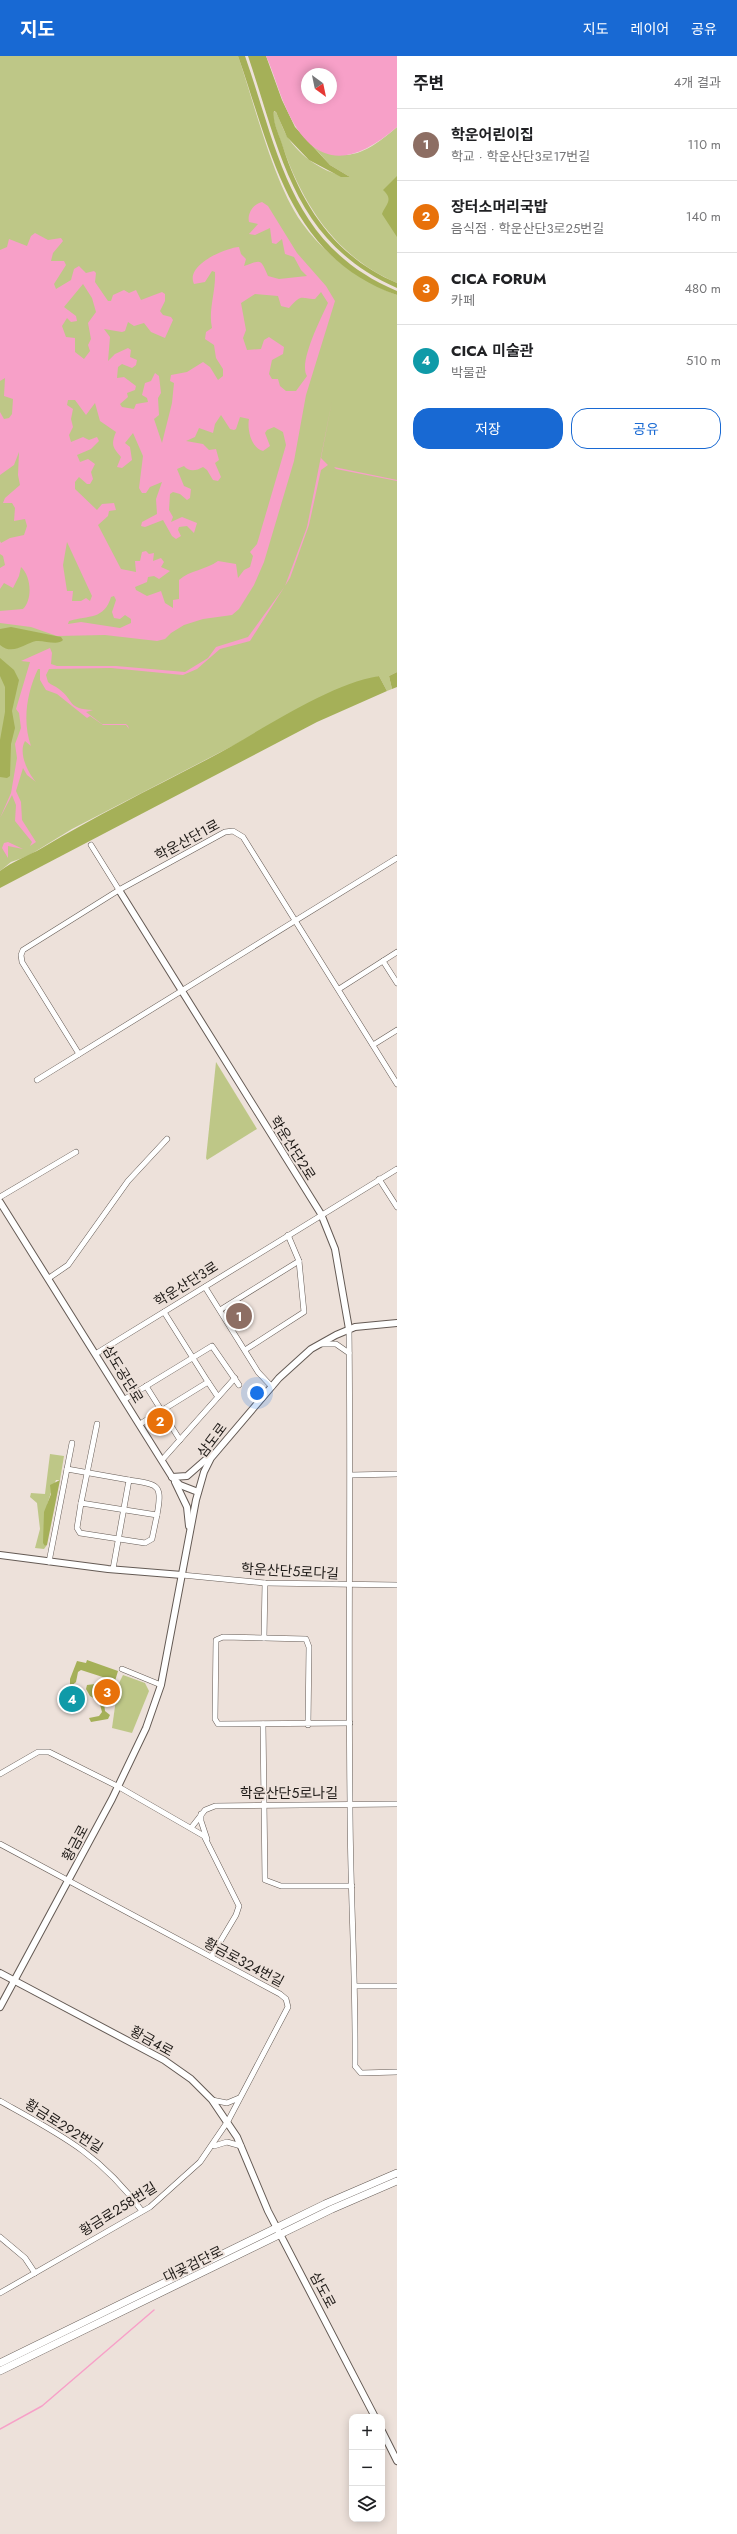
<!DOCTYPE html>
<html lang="ko">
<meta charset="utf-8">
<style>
body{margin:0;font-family:Jost,"Noto Sans KR",sans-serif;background:#f2f2f2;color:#202124}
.controls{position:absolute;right:12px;bottom:12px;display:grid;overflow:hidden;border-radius:8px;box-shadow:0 2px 10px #0003}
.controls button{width:36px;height:36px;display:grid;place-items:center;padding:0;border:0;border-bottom:1px solid #e0e0e0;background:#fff;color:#202124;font:20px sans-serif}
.compass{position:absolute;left:301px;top:12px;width:36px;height:36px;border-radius:50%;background:#fff;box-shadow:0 2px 10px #0003;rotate:147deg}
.you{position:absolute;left:257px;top:1337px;width:14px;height:14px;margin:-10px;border:3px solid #fff;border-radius:50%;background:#1a73e8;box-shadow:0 0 0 6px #1a73e833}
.badge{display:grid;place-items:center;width:26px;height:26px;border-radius:50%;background:#1869d3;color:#fff;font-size:13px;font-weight:700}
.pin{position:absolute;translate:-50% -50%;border:2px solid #fff;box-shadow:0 1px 4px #0006}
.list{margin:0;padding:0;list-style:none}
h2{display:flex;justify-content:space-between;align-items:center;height:52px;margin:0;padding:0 16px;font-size:17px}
h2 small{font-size:13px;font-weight:400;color:#757577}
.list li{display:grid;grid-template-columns:26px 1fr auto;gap:12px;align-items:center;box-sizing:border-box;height:72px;padding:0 16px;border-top:1px solid #e0e0e0}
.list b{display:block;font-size:15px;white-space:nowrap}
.list p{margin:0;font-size:13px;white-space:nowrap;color:#757577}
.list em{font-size:13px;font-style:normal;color:#757577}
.actions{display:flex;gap:8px;padding:12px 16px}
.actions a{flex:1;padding:9px 0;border:1px solid #1869d3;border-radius:16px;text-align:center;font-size:14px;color:#1869d3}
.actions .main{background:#1869d3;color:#fff}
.icon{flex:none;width:22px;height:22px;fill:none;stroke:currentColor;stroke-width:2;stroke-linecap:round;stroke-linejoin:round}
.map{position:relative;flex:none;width:397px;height:2478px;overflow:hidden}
header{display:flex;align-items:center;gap:24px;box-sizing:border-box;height:56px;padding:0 20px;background:#1869d3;color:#fff}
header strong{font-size:19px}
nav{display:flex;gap:22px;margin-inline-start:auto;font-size:14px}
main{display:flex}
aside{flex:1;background:#fff}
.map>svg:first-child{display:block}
</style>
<header>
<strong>지도</strong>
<nav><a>지도</a><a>레이어</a><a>공유</a></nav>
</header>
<main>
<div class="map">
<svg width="397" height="2478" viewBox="0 0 397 2478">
<rect width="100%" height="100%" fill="#ede1da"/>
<g fill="#bec787">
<path d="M 0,0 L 238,0 C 255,49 273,126 302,167 C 326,200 359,224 397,239 L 397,616 L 389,620 L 392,633 L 387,635 L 379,620 L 328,638 L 304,650 L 240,686 L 72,773 L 28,800 L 11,806 L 0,815 Z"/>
<path d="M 275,55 C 280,62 282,72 287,80 C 300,101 325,118 350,121 L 330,109 L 313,90 C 348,110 370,94 397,71 L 397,227 C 334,200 301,146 280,83 C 278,76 270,60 275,55 Z"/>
<path d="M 216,1006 L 257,1073 L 207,1104 L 206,1102 Z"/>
<path d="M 50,1398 L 64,1400 L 60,1424 L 56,1424 C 46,1447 42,1465 45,1490 L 47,1489 L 44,1493 L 35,1492 L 40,1473 L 37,1447 L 30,1441 L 31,1437 L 45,1438 Z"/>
<path d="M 123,1619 L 145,1627 L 149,1635 L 132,1677 L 112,1672 L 118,1629 Z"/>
</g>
<g fill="#a5b058">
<path d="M 238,0 L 245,0 C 279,97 290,190 397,235 L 397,239 C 288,201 272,96 238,0 Z"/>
<path d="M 248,0 L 266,0 L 282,44 L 295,71 L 330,109 L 350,121 L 341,121 L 309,104 L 287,81 L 276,56 L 274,55 C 272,66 280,80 283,91 C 302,151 337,202 397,227 L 397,232 C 293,186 281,97 248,0 Z"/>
<path d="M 397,120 L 397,181 L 382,158 C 386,148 394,144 383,134 Z"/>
<path d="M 11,571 L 61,581 L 63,584 C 58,590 44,584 36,585 C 25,587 13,600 0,589 L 0,573 Z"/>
<path d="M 0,602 L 14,614 L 19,624 L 12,655 L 15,672 L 11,688 L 10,720 L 7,722 L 0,721 L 0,684 L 5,656 L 5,631 L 0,620 Z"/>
<path d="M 397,616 L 397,631 L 392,633 L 389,620 Z"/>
<path d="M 379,620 L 387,635 L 317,666 L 0,832 L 0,815 C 13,805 28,800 42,792 C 96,760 152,732 208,703 C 257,678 325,629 379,620 Z"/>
<path d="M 60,1424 L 47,1489 L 45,1490 L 43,1487 L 44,1456 L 51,1438 L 50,1429 Z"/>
<path d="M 87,1604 L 118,1615 L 115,1625 L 81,1614 L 78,1616 L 76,1626 L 70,1631 L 70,1623 L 77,1605 L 86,1607 Z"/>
<path d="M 95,1628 L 104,1647 L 105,1655 L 110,1659 L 108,1663 L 91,1666 L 89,1662 L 99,1660 L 102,1656 L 99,1645 L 90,1640 L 86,1633 L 87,1629 Z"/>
</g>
<g fill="#f7a0c8" fill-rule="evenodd">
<path d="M 266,0 L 397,0 L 397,71 C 351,111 313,113 286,52 C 278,35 274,17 266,0 ZM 307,18 L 331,18 L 331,42 L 307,42 Z"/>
<path d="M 262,146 L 268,150 L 297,197 L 326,230 L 335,245 L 306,339 L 294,405 L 264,506 L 254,529 L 239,553 L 232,559 L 203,563 L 184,569 L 171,577 L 165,583 L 157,585 L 105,579 L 57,580 L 31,571 L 0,567 L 0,555 L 23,553 C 33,543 31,520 21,511 L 19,520 L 13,532 L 4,527 L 0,533 L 0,512 L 5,509 L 3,500 L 0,498 L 0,485 L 1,487 L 10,482 L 24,479 L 27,470 L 25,463 L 14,465 L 15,452 L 12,447 L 3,447 L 5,442 L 20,429 L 18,419 L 19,396 L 14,409 L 0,419 L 0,356 L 4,363 L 9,362 L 12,358 L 13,343 L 4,340 L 5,322 L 0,325 L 0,194 L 7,191 L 9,183 L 27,190 L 31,180 L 35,177 L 48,184 L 61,182 L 63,185 L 53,197 L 51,205 L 64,205 L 66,209 L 54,228 L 56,233 L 71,224 L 74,213 L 79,210 L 86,217 L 94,215 L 96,217 L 95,226 L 108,245 L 111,245 L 113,239 L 124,234 L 129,237 L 136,234 L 141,244 L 162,236 L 165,238 L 165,245 L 160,255 L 163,259 L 171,261 L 173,264 L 165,282 L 151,276 L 144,267 L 134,270 L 128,266 L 125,275 L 122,276 L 104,273 L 110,281 L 108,305 L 115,298 L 128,292 L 131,294 L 130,301 L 137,304 L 136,309 L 132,312 L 122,308 L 118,311 L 117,322 L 124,321 L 136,330 L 135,334 L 127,337 L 128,341 L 120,348 L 122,351 L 134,353 L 136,348 L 148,346 L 147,342 L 142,339 L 145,327 L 151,325 L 155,317 L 159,320 L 161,337 L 158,342 L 159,359 L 154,363 L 162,387 L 172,347 L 174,327 L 170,325 L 171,319 L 187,316 L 203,306 L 210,311 L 218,324 L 223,320 L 223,313 L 216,302 L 214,289 L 205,283 L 206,276 L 212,272 C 208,254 216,236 215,216 L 212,215 L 205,226 L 194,228 C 185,209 225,192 239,191 L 241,198 L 246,203 L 244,210 C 262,204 260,202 268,220 L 279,223 L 307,220 L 301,214 L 294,201 L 285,198 L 282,183 L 276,188 L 272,187 L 270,172 L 255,179 L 249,178 L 258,168 L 249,166 C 247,158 253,148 262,146 ZM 83,228 L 92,242 L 96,256 L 88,267 L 91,283 L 88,289 L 90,295 L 84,303 L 75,296 L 75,282 L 66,281 L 62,270 L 67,262 L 71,266 L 77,265 L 76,260 L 64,251 ZM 321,236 L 328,247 C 322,260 298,307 307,320 L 296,335 L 286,335 L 280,330 L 278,323 L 272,323 L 269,318 L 272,304 L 283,298 L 284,291 L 269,281 L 264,284 L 261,293 L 247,294 L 243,282 L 246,274 L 241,247 L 255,238 L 278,240 L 281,250 L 289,252 C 303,237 299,243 315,243 ZM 68,344 L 75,344 L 86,359 L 95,347 L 100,365 L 116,376 C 110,390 114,392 121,401 L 117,411 L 122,412 L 132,404 L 130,391 L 125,387 L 133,377 L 143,400 L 139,432 L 142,437 L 146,437 L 150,431 L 162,426 L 156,443 L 157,458 L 142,466 L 141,470 L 145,471 L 163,464 L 172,480 L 176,483 L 181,480 L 178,474 L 179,471 L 187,470 L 194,477 L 197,467 L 182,461 L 171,466 L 173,461 L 169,454 L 170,438 L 173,436 L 180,438 L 187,444 L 190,442 L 191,433 L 184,430 L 177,413 L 184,410 C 189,416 196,415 203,411 L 207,414 L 213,424 L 218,425 L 221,421 L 215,407 L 219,404 L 216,393 L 209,394 L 203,388 L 186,385 L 195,381 L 199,372 L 213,377 L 215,368 L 221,359 L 230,373 L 234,374 L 236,373 L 240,361 L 249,363 C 247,373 251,392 263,395 L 270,390 L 265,377 L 267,374 L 274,371 L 283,376 L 286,389 L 257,488 L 250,496 L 253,500 L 250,511 L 244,514 L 238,522 L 236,508 L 218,505 C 206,514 190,514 179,524 L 179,543 L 173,544 L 173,552 L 165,547 L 161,535 L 147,540 L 136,534 L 135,531 L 147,526 L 148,521 L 154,520 L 159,523 L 170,515 L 161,511 L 164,506 L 161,502 L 153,505 L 154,497 L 149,498 L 146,495 L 142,496 L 140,505 L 135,505 L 136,516 L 121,513 L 98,469 L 108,460 L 109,455 L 116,454 L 114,447 L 102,448 L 97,454 L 75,433 L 75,426 L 79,421 L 87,428 L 90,428 L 93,423 L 91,416 L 95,408 L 88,403 L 80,406 L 77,399 L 91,393 L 99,385 L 97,381 L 89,384 L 83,381 L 71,386 L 69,379 L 73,371 L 71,363 L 73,353 L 67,349 ZM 67,486 L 92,540 L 90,545 L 86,542 L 81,545 L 72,545 L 73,535 L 67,535 L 63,509 ZM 114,540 L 116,544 L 112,556 L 114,562 L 120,563 L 125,559 L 131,563 L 131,567 L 120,572 L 81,566 L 68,568 L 69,565 C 89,559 104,564 111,541 Z"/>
<path d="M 332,345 L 321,402 L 328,409 L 321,414 L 309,469 L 290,522 L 250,585 L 220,593 L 197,613 L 183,619 L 111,612 L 49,613 L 46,619 L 48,626 C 51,629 55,630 59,633 C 75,645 67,653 93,654 L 86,656 L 102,668 L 126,668 L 128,670 L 129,673 L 126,669 L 103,669 L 90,660 L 87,662 L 57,638 L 46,634 L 40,624 L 40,613 L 38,613 C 27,636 22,665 31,690 L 25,685 C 18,697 28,717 36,726 L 27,719 L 23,712 L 16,735 L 21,746 L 22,764 L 36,786 L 30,790 L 32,786 L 15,765 L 16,749 L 12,739 L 0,762 L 11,737 L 17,702 L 15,688 L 21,672 L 19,657 L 16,653 L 30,606 L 21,605 L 50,592 L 52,597 L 51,608 L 57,610 L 116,610 L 185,616 L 208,602 L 216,591 L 248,581 L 285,530 L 307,471 Z"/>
<path d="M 334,411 L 397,424 L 397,425 L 336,413 Z"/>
<path d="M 8,786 L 23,793 L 8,790 L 8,802 L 2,792 L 4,787 Z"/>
</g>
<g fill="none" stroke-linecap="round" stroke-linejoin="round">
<path stroke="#f7a0c8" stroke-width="1.5" d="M 0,2373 L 42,2350 L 154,2254"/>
<defs>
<g id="minor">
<path d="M 91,789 L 119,834"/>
<path d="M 383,905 L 397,927"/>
<path d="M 339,933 L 397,896"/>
<path d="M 373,989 L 397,974"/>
<path d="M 79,998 L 22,906 L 21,899 L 23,894 L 119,834 L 225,776 L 233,775 L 243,781 L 397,1028"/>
<path d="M 37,1024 L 397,802"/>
<path d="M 379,1123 L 397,1151"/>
<path d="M 0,1141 L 76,1096"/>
<path d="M 49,1222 L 68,1209 L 128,1125 L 167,1083"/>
<path d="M 205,1231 L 258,1316 L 272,1331"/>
<path d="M 220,1254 L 299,1205"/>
<path d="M 349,1273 C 351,1431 348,1589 350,1747 C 350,1835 356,1922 355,2010 L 361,2017 L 397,2016"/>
<path d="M 322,1288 L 336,1288 L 349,1297"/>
<path d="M 245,1294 L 304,1256 L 299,1205 L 288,1179"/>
<path d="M 97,1297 L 397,1113"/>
<path d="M 208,1326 L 218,1341"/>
<path d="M 146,1330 L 180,1384"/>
<path d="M 125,1343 L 212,1290 L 239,1329"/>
<path d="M 140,1368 L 208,1326 L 164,1256"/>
<path d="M 162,1404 L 235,1322"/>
<path d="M 67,1413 L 129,1424 L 113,1513"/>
<path d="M 351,1419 L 397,1418"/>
<path d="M 129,1424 C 158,1429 163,1427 157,1459"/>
<path d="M 81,1447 L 157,1459 L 152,1483 L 145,1487 L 80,1477 L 77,1472 Z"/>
<path d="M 81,1447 L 97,1368"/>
<path d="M 49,1506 L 72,1387"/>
<path d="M 182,1519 L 265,1527 L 397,1529"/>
<path d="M 264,1582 L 265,1527"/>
<path d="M 122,1613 L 161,1629"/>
<path d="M 263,1668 L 265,1824 L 281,1830 L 352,1830"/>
<path d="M 308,1669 L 309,1591 L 306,1583 L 223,1581 L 216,1584 L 215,1663 L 218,1668 L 350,1667"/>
<path d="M 0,1718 L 38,1696 L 49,1696 L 119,1731 L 204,1780 L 239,1850 L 236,1859 L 211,1901"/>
<path d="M 201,1758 L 201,1765 L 207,1783"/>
<path d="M 191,1772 L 205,1754 L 215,1750 L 397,1748"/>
<path d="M 0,1788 L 280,1938 L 286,1943 L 288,1951 L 228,2065 L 200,2106 L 150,2151 L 0,2237"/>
<path d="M 356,1930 L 397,1930"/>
<path d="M 212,2044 L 227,2047 L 239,2042"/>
<path d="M 0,2045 C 61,2079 100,2098 142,2155"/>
<path d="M 214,2090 L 227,2086 L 241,2090"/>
<path d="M 0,2181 L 25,2202 L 35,2217"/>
</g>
<g id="tertiary">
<path d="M 119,834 L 321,1158 L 335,1193 L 349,1273"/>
<path d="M 0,1146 L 172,1421 L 180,1429 L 198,1436"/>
<path d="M 172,1421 L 187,1420 L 211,1399"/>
<path d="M 175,1426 L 187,1451 L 189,1470"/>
<path d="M 0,1499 L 108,1513 L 182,1519"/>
<path d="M 0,1917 L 164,2004 L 191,2023 L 212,2044 L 237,2081 L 268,2155 L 375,2361"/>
<path d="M 0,1951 L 112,1743 L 146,1672 L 161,1629 L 196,1444 L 204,1416 L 211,1402 L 279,1322 L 311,1293 L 336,1279 L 355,1271 L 397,1267"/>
<path d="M 382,2375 L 397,2405"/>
</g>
<g id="secondary">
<path d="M 0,2307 L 325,2148 L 397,2117"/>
<path d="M 0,2315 L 332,2153 L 397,2125"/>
</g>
</defs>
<use href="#minor" stroke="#645a54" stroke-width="6"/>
<use href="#tertiary" stroke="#645a54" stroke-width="8"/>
<use href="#secondary" stroke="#645a54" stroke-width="8"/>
<use href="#minor" stroke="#fff" stroke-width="5"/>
<use href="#tertiary" stroke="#fff" stroke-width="6"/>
<use href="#secondary" stroke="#fff" stroke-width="7"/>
</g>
<g text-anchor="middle" stroke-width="3.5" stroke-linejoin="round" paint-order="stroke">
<g font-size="14" fill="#1f1b18" stroke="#ede1da">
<text transform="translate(187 784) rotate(-28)" y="5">학운산단1로</text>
<text transform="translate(293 1092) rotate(58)" y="5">학운산단2로</text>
<text transform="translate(186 1228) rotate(-32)" y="5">학운산단3로</text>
<text transform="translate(123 1318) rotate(59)" y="5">삼도공단로</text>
<text transform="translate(212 1384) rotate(-53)" y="5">삼도로</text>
<text transform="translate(290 1515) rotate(3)" y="5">학운산단5로다길</text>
<text x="289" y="1742">학운산단5로나길</text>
<text transform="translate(75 1787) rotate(-62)" y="5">황금로</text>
<text transform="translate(244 1906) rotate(28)" y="5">황금로324번길</text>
<text transform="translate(152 1985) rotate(29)" y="5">황금4로</text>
<text transform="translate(64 2070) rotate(32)" y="5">황금로292번길</text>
<text transform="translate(118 2153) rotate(-32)" y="5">황금로258번길</text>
<text transform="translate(193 2208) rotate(-26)" y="5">대곶검단로</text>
<text transform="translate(323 2234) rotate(62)" y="5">삼도로</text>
</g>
</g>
</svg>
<div class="controls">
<button>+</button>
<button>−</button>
<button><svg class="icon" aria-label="layers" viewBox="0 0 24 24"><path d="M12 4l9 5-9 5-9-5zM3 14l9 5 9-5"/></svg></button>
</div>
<svg class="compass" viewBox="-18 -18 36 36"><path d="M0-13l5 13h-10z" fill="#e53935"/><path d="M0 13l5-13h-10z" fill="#757577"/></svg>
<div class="you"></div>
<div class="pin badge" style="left:239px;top:1260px;background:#8d6e63">1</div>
<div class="pin badge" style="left:160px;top:1365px;background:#e8710a">2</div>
<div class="pin badge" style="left:107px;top:1636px;background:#e8710a">3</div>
<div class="pin badge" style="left:72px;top:1643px;background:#0f9aa8">4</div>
</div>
<aside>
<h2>주변<small>4개 결과</small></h2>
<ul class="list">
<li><span class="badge" style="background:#8d6e63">1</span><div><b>학운어린이집</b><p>학교 · 학운산단3로17번길</p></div><em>110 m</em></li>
<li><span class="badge" style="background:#e8710a">2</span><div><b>장터소머리국밥</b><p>음식점 · 학운산단3로25번길</p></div><em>140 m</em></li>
<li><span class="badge" style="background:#e8710a">3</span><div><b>CICA FORUM</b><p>카페</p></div><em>480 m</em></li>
<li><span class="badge" style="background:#0f9aa8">4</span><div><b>CICA 미술관</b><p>박물관</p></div><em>510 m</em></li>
</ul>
<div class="actions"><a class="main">저장</a><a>공유</a></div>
</aside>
</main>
